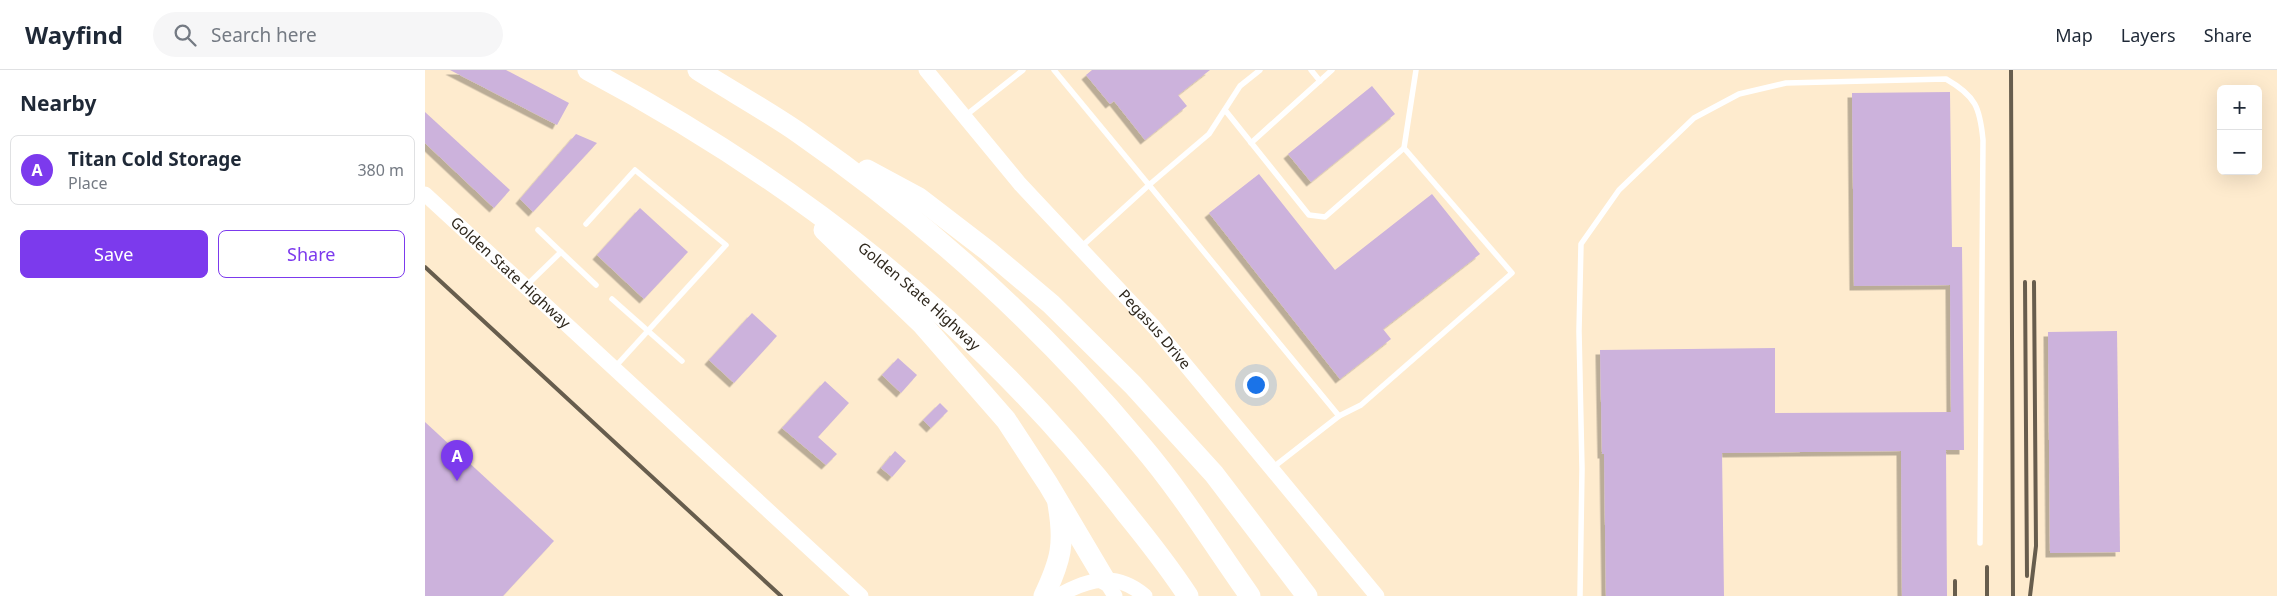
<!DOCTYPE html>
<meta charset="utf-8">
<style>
body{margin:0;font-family:"Noto Sans",sans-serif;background:#f6f6f7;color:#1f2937}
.controls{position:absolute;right:15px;top:15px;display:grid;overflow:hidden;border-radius:8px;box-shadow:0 5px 20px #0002}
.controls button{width:45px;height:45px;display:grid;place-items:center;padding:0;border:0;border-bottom:1px solid #e0e1e3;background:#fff;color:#1f2937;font:25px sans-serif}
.you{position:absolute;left:830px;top:314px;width:18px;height:18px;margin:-12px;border:4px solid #fff;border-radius:50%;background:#1a73e8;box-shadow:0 0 0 8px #1a73e833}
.badge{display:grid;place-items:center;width:32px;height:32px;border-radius:50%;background:#7c3aed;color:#fff;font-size:16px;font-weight:700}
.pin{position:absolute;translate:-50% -41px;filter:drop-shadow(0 1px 2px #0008)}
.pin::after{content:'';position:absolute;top:26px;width:18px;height:15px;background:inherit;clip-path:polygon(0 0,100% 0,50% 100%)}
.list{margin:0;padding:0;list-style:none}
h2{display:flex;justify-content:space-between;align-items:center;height:65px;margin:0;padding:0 20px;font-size:21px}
h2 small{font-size:16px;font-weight:400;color:#747a83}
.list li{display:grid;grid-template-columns:32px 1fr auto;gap:15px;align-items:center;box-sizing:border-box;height:70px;margin:0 10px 10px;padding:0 10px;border:1px solid #e0e1e3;border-radius:8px}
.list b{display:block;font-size:19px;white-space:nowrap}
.list p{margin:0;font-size:16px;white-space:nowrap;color:#747a83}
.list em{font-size:16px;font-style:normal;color:#747a83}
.actions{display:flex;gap:10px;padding:15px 20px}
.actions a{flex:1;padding:11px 0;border:1px solid #7c3aed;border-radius:8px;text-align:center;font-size:18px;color:#7c3aed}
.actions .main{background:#7c3aed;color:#fff}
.icon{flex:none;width:28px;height:28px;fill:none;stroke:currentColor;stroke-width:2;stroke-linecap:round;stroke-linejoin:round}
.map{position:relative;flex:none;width:1852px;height:526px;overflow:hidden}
header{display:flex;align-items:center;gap:30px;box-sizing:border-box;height:70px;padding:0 25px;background:#fff;border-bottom:1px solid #e0e1e3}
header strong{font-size:24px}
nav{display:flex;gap:28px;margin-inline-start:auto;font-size:18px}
.search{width:350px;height:45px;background:#f6f6f7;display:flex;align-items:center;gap:12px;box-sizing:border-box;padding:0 18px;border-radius:28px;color:#747a83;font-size:19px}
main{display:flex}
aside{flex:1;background:#fff}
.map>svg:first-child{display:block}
</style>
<header>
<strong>Wayfind</strong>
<div class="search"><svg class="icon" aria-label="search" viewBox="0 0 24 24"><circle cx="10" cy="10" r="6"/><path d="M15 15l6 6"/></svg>Search here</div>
<nav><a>Map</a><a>Layers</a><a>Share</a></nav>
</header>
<main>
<aside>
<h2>Nearby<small></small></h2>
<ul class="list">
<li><span class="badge">A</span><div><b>Titan Cold Storage</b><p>Place</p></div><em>380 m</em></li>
</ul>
<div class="actions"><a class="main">Save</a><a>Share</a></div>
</aside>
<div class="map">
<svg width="1852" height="526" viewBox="0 0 1852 526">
<defs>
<filter id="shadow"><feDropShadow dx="-4.5" dy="4.5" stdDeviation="0" flood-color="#0004"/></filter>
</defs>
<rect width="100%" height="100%" fill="#feebce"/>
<g fill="#ccb2dc" filter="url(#shadow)">
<path d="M 25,0 L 81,0 L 144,33 L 132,55 Z"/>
<path d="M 667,0 L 785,0 L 753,25 L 762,36 L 720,70 L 689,31 L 685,34 L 661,5 Z"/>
<path d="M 947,16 L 970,44 L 886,112 L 863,84 Z"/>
<path d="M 1525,22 L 1527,177 L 1537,177 L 1539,380 L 1521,380 L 1522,526 L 1477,526 L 1476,381 L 1297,383 L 1299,526 L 1181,526 L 1179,384 L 1177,384 L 1175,280 L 1350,278 L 1350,343 L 1526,342 L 1525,215 L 1429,216 L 1427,23 Z"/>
<path d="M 0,42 L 85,120 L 69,138 L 0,73 Z"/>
<path d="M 151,64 L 172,73 L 108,142 L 95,129 Z"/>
<path d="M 834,104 L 910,200 L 1007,124 L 1055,184 L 958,259 L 966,269 L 915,309 L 784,143 Z"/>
<path d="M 215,138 L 263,182 L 219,229 L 172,185 Z"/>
<path d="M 327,243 L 352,266 L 309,313 L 284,290 Z"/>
<path d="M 1692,261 L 1695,482 L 1625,483 L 1623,262 Z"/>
<path d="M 473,288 L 492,305 L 476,323 L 457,305 Z"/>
<path d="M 400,311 L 424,333 L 393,367 L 412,384 L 401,395 L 357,358 Z"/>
<path d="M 515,333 L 523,341 L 506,358 L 498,350 Z"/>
<path d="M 0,352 L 129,471 L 78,526 L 0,526 Z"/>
<path d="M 470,381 L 481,391 L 467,407 L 456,398 Z"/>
</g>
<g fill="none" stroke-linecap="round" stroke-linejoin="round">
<g stroke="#fff" stroke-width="5.5">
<path d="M 629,0 L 724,115 L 784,64 L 815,16 L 835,0"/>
<path d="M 886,0 L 895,11"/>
<path d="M 800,40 L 884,145 L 900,147 L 979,78 L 991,0"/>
<path d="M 540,46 L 598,0"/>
<path d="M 826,73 L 907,0"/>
<path d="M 161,154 L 210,100 L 301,175 L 190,297"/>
<path d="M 656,177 L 724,115 L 914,346 L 846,399"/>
<path d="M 136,182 L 171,215"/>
<path d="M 102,215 L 136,182 L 113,160"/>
<path d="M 187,229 L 257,291"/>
<path d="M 914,346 L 936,335 L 1087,203 L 979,78"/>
<path d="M 1155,526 L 1157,399 L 1154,261 L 1156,174 L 1194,120 L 1269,48 L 1314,24 L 1361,13 L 1521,9 C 1551,26 1555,38 1558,70 L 1555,473"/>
</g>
<g stroke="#fff" stroke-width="15">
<path id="s1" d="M 501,0 L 595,114 L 730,258 L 952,526"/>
<path id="s2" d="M 0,124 L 436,526"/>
<path d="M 680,510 L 690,526"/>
<path d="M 633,526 C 663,509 691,501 720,526"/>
</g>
<g stroke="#fff" stroke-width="21">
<path id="s3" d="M 163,0 C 372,111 555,254 700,442 C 722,469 744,497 763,526"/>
<path d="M 273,0 C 306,21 342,41 374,63 C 502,152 617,256 716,375 C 756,422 789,475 825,526"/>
<path d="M 442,100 L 494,128 L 563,181 L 626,234 L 708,315 L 789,404 L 882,526"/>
<path d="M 399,160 L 498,255 L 581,350 L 623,414 L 680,510"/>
<path d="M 619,526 C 636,490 640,474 633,434"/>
</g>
<g stroke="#675d4d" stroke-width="4">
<path d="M 1586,0 L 1588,526"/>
<path d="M 0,197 L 356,526"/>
<path d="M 1600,212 L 1602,506"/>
<path d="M 1562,497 L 1562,526"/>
<path d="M 1530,511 L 1530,526"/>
<path d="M 1605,526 L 1611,476 L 1609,212"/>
</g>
</g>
<g text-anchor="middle" stroke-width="4" stroke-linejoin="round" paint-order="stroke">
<g font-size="15" fill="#30291e" stroke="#fefaf4">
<text dy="5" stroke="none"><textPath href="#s2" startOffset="116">Golden State Highway</textPath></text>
<text dy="5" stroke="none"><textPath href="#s3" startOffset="402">Golden State Highway</textPath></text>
<text dy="5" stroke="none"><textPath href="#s1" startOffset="346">Pegasus Drive</textPath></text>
</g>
</g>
</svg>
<div class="controls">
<button>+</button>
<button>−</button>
</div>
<div class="you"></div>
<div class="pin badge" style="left:32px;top:411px">A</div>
</div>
</main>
